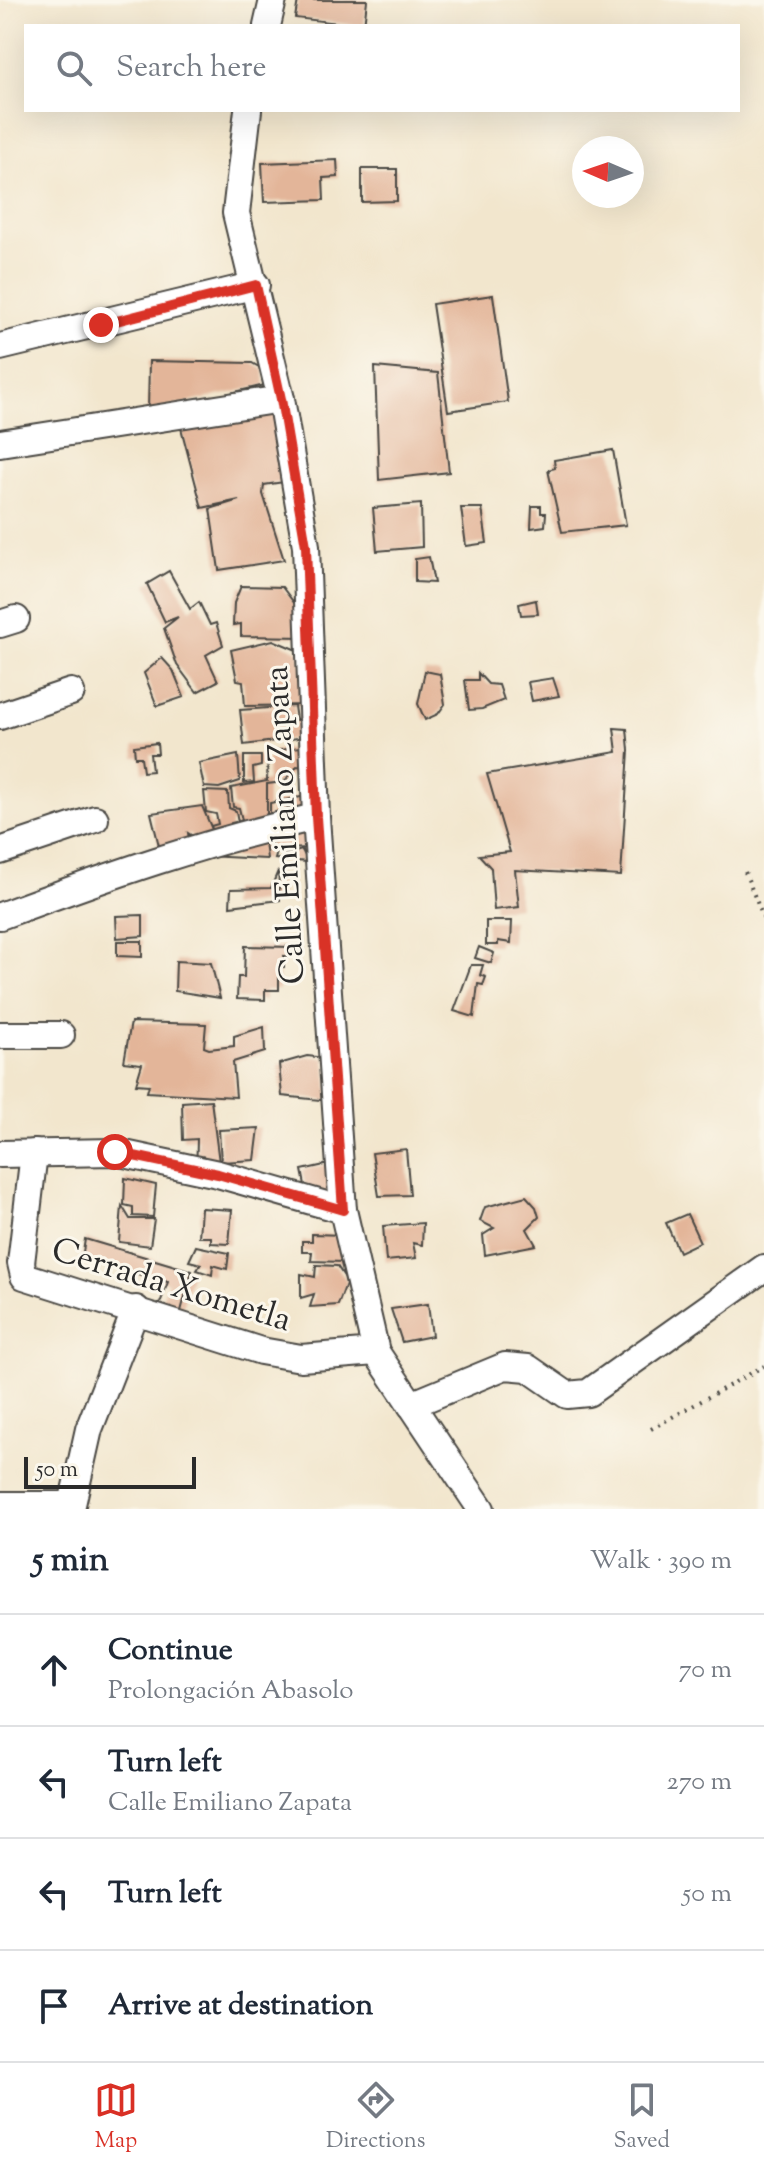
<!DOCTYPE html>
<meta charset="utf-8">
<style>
body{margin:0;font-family:"Sorts Mill Goudy",serif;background:#f6f6f7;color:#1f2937}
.compass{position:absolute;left:572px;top:136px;width:72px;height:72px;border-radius:50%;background:#fff;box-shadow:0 8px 32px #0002;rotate:272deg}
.scale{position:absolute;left:24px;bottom:20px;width:172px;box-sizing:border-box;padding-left:8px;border:4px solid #2b2b2b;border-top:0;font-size:22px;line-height:28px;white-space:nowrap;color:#2b2b2b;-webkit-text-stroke:6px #fbf7ec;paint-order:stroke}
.stop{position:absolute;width:24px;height:24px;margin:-18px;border:6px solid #d93025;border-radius:50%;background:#fff}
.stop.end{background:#d93025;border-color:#fff;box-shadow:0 2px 8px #0008}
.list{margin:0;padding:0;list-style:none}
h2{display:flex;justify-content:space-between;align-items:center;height:104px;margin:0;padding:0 32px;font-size:34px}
h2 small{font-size:26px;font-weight:400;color:#747a83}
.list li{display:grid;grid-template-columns:52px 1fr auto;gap:24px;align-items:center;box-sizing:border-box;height:112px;padding:0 32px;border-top:2px solid #e0e1e3}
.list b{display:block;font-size:30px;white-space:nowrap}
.list p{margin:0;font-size:26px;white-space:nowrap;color:#747a83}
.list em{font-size:26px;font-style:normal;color:#747a83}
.icon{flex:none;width:44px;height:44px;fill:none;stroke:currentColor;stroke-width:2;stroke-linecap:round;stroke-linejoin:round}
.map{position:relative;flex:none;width:764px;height:1509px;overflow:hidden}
.search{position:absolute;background:#fff;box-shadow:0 8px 32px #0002;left:24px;right:24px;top:24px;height:88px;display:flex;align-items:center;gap:20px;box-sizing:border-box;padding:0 28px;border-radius:0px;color:#747a83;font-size:30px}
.sheet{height:552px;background:#fff}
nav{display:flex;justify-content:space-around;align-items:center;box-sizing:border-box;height:112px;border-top:2px solid #e0e1e3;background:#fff;font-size:22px;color:#747a83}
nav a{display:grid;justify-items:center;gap:4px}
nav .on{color:#d93025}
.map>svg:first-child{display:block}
</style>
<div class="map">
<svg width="764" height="1509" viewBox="0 0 764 1509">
<rect width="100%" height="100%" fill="#fbf7ec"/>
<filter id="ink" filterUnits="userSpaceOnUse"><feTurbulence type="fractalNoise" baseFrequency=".0125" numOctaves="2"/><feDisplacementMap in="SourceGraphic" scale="16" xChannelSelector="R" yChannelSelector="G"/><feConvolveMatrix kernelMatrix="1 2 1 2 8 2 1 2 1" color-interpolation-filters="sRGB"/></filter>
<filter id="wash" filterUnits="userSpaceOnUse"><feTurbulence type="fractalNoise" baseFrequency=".006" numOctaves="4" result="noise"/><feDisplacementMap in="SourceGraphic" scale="32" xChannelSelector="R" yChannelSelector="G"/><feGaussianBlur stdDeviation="1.8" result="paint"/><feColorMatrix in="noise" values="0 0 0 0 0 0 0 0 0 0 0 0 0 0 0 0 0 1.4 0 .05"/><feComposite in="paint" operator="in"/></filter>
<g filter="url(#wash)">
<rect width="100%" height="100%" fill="#f2e6cd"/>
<g id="blocks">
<g fill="#e3b599">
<path d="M 298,0 L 367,0 L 364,26 L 295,18 Z"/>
<path d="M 337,160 L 338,177 L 323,178 L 324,200 L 264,202 L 262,163 Z"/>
<path d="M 362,169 L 397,169 L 397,201 L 362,202 Z"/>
<path d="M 493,295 L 508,402 L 448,411 L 432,304 Z"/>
<path d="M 149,361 L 252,363 L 264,370 L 265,385 L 148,412 Z"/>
<path d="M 375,367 L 438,373 L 449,472 L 379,480 Z"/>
<path d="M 279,403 L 291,481 L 264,485 L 263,494 L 284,560 L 219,570 L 210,509 L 239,500 L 202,508 L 180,424 Z"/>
<path d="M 613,450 L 626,525 L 562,532 L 548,470 L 555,468 L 554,460 Z"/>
<path d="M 421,504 L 422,547 L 377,551 L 373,508 Z"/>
<path d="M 532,506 L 541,506 L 541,513 L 546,513 L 545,526 L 531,528 Z"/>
<path d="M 461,508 L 482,508 L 487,543 L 466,546 Z"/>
<path d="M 429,557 L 434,583 L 415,582 L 415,559 Z"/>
<path d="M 169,571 L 190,609 L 199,602 L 210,625 L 216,623 L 223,645 L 206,655 L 218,681 L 197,692 L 177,665 L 164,628 L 178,617 L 165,622 L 147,584 Z"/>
<path d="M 241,586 L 282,587 L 301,612 L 304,637 L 241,636 L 241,624 L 233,625 L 234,603 Z"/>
<path d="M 536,600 L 538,614 L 521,615 L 519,604 Z"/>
<path d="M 273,640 L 299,651 L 312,705 L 245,706 L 243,681 L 237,680 L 231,650 Z"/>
<path d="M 162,658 L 173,670 L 184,697 L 157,706 L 144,673 Z"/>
<path d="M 425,671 L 440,674 L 445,704 L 438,714 L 425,720 L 418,704 Z"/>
<path d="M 478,673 L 488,684 L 499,685 L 504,700 L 482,709 L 469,710 L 465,680 L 478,680 Z"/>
<path d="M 553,678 L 559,696 L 532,701 L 528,682 Z"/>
<path d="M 294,706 L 296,720 L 305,718 L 306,737 L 244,745 L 240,710 Z"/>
<path d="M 614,728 L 627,729 L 629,750 L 621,876 L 515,870 L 519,907 L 494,910 L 491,868 L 479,855 L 510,852 L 487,774 L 617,752 Z"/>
<path d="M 157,743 L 158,754 L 150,754 L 152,771 L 143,772 L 141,757 L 135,757 L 134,746 Z"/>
<path d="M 306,746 L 304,767 L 297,766 L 284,782 L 267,784 L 267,823 L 235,832 L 235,822 L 231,823 L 231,832 L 190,845 L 191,835 L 188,833 L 190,845 L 161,854 L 151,813 L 202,806 L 214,834 L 211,826 L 218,824 L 216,814 L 206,812 L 204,791 L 228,792 L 229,808 L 236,811 L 238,822 L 242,820 L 239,808 L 233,807 L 231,788 L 267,781 L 268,752 Z"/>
<path d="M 238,755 L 240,781 L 219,788 L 204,787 L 199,763 Z"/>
<path d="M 244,756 L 261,756 L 261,766 L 253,768 L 254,782 L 244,783 Z"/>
<path d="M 306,796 L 306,848 L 270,850 L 270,803 Z"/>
<path d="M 264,833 L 267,859 L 185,855 Z"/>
<path d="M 302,850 L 308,862 L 275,859 L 277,852 L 288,854 Z"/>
<path d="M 278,871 L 280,900 L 230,906 L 231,889 L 271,888 Z"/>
<path d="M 143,915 L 143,936 L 117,938 L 116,916 Z"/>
<path d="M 486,921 L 512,921 L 511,943 L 498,941 L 498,945 L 486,945 Z"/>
<path d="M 117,941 L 142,941 L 142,957 L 117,956 Z"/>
<path d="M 245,946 L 292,947 L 292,957 L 284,956 L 284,967 L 279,967 L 279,990 L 265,990 L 265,1000 L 237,999 L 238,977 L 244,977 Z"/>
<path d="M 479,947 L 494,953 L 491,963 L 475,958 Z"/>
<path d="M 176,961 L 211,963 L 220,998 L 175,991 Z"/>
<path d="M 471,965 L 483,965 L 480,975 L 486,977 L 483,985 L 478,984 L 474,1017 L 454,1011 Z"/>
<path d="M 131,1022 L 206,1024 L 204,1047 L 209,1049 L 234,1046 L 234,1036 L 264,1027 L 265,1052 L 233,1062 L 236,1097 L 147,1092 L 149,1085 L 136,1084 L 142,1064 L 124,1062 Z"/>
<path d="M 307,1056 L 325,1058 L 329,1101 L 282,1096 L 279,1064 Z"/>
<path d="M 211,1100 L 219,1162 L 196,1177 L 197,1139 L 183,1140 L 182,1102 Z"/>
<path d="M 259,1128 L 255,1160 L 221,1162 L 219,1130 Z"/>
<path d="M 406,1149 L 410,1195 L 379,1196 L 372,1153 Z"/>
<path d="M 329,1164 L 334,1190 L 326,1198 L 307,1195 L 302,1170 Z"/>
<path d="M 125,1178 L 156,1185 L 153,1217 L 133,1216 L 133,1207 L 124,1205 Z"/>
<path d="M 526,1196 L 536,1207 L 539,1217 L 527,1229 L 536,1245 L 485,1255 L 483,1235 L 494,1228 L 480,1221 L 485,1207 Z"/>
<path d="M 122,1206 L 130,1219 L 154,1219 L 150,1246 L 119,1242 Z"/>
<path d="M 201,1208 L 232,1210 L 229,1244 L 211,1243 L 211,1237 L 199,1237 Z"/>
<path d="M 687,1214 L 700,1242 L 679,1252 L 666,1223 Z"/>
<path d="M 423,1223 L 422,1245 L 413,1243 L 416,1258 L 386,1261 L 383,1226 Z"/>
<path d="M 312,1234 L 344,1235 L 344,1262 L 311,1261 L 312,1252 L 302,1252 L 302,1241 L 312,1241 Z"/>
<path d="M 85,1239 L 192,1271 L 180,1315 L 159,1306 L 168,1282 L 82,1259 Z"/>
<path d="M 196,1246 L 229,1253 L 227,1269 L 213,1265 L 212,1275 L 197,1270 L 201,1264 L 189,1261 Z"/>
<path d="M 316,1265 L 337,1266 L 347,1281 L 338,1305 L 310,1307 L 314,1294 L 301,1298 L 301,1274 L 315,1277 Z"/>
<path d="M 428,1304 L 432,1336 L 402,1342 L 391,1309 Z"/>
</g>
</g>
</g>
<g filter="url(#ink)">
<use href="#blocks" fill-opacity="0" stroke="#494743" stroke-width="2"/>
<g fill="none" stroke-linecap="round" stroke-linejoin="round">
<defs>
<g id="minor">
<path d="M 267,26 L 273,0"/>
<path d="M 248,110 L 236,213 L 281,399 L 306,546 L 316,817 L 343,1210 L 376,1352 L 481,1509"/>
<path d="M 0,347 L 256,285"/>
<path d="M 0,443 L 281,399"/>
<path d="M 0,624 L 16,619"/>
<path d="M 0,716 L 71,692"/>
<path d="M 0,851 L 95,819"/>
<path d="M 0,916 C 105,877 207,841 316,817"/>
<path d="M 0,1035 L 61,1035"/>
<path d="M 34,1153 L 21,1263 L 24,1276 L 261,1351 L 301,1358 L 376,1352"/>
<path d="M 0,1154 L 115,1152 L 218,1174 L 343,1210"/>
<path d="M 411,1405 L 505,1366 L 528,1368 L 567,1395 L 588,1393 L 764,1268"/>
<path d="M 0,1505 L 71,1505"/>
<path d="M 71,1509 L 89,1429 L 136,1309"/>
</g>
</defs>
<use href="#minor" stroke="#494743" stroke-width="30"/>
<g stroke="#494743" stroke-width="4" stroke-dasharray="2 6" stroke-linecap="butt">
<path d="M 745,872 L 764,920"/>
<path d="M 651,1429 L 764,1366"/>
</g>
<use href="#minor" stroke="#fff" stroke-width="26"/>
</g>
</g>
<g fill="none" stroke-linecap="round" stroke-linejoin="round" filter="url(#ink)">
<path stroke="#d93025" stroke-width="10" d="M 101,325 L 256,285 L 281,399 L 306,546 L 316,817 L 343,1210 L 218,1174 L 115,1152"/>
</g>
<g text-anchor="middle" stroke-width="6" stroke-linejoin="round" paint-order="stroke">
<g font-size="34" fill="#2b2b2b" stroke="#fbf7ec">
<text transform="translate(283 825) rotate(-93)" y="12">Calle Emiliano Zapata</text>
<text transform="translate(172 1283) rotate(17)" y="12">Cerrada Xometla</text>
</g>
</g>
</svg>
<svg class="compass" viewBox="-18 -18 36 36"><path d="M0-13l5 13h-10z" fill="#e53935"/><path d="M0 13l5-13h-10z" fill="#747a83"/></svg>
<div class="scale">50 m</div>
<div class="stop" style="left:115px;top:1152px"></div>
<div class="stop end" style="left:101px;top:325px"></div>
<div class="search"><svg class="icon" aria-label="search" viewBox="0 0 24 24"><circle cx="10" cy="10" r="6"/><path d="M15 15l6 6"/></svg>Search here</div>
</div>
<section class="sheet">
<h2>5 min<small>Walk · 390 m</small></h2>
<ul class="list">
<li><svg class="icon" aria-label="ahead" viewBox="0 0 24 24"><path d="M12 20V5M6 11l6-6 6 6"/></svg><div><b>Continue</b><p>Prolongación Abasolo</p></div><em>70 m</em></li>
<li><svg class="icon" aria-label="left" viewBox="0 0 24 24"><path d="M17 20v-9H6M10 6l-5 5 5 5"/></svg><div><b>Turn left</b><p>Calle Emiliano Zapata</p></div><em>270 m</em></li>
<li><svg class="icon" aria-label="left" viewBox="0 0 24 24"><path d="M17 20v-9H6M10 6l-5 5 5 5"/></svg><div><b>Turn left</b></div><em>50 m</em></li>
<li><svg class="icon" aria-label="arrive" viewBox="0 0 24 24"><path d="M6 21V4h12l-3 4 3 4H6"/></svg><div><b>Arrive at destination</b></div></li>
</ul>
</section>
<nav>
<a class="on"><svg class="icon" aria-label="map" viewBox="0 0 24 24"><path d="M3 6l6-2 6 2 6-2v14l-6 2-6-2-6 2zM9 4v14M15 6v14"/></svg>Map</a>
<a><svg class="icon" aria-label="directions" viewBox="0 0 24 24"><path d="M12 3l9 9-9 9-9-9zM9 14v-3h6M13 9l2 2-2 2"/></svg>Directions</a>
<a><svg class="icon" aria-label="saved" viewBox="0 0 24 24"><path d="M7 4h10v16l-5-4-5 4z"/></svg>Saved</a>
</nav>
